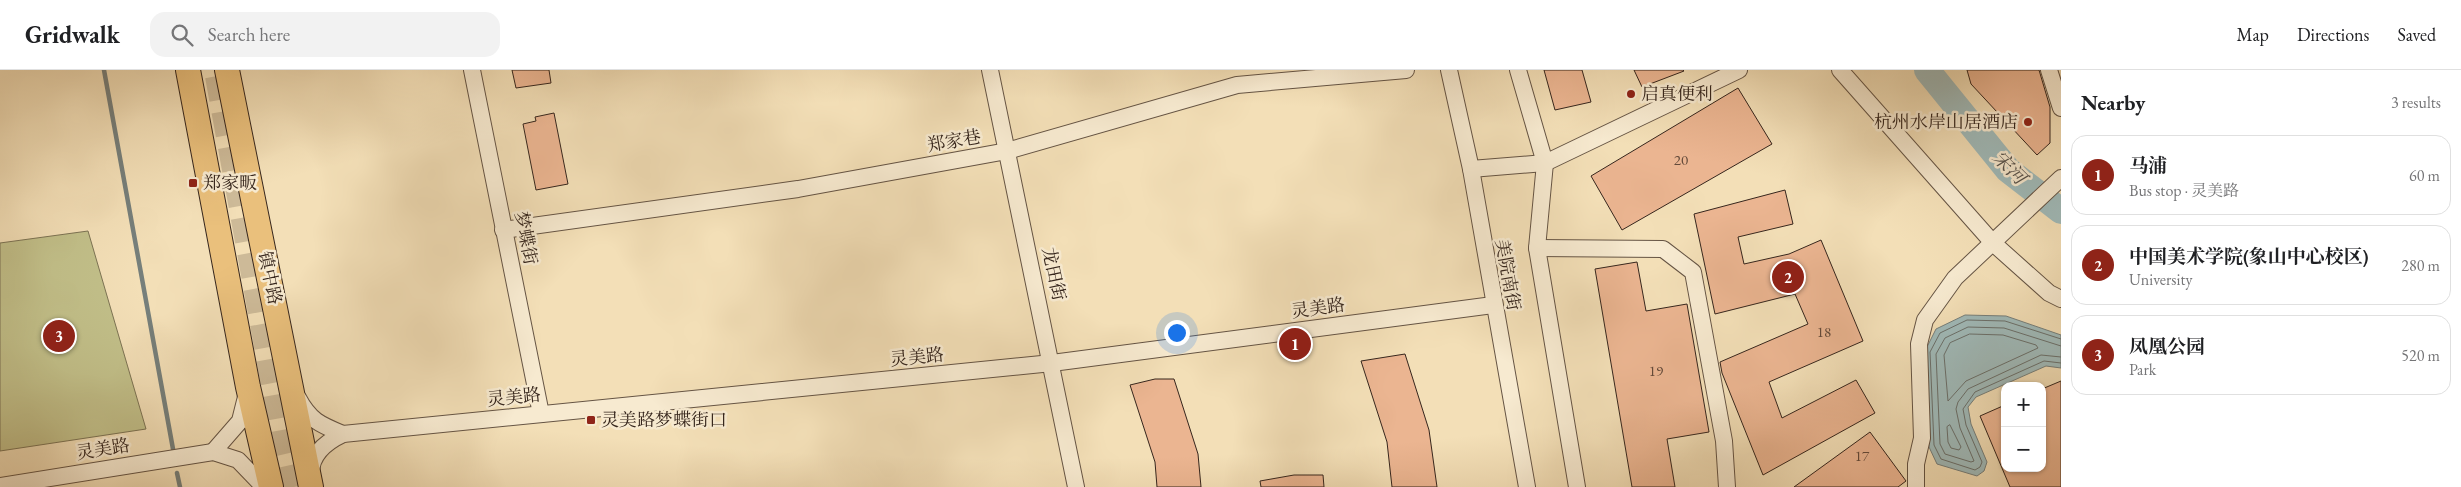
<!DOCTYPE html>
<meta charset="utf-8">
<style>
body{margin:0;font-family:"EB Garamond","Noto Serif SC",serif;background:#f2f2f2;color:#202124}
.controls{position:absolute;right:15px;bottom:15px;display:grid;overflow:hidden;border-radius:10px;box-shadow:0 1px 4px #0004}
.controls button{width:45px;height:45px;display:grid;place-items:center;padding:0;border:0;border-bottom:1px solid #e0e0e0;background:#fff;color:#202124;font:25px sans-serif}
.you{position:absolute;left:1176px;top:262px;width:18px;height:18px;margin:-12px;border:4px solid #fff;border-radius:50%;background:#1a73e8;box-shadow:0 0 0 8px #1a73e833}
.badge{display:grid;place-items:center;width:32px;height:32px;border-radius:50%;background:#8f2418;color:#fff;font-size:16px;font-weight:700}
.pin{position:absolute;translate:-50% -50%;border:2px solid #fff;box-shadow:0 1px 5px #0006}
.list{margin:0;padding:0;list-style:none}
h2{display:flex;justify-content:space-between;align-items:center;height:65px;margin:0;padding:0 20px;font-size:21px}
h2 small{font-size:16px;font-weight:400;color:#757577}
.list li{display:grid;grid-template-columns:32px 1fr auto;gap:15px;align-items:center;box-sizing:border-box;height:80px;margin:0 10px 10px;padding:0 10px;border:1px solid #e0e0e0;border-radius:15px}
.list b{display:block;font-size:19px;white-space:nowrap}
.list p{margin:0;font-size:16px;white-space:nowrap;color:#757577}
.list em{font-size:16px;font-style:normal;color:#757577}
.icon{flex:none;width:28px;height:28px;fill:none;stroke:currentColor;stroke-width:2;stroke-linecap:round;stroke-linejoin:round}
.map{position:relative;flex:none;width:2061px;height:417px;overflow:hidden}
header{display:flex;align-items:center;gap:30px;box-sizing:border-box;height:70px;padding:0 25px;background:#fff;border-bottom:1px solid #e0e0e0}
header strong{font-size:24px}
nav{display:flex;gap:28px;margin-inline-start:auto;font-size:18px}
.search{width:350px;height:45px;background:#f2f2f2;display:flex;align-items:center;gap:12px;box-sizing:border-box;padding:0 18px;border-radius:15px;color:#757577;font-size:19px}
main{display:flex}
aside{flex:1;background:#fff}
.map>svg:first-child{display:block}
</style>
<header>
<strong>Gridwalk</strong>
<div class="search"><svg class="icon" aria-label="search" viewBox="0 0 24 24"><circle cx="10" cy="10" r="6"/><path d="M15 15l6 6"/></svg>Search here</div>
<nav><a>Map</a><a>Directions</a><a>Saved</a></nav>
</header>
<main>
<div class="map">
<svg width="2061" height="417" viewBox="0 0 2061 417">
<rect width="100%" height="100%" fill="#f3dfb7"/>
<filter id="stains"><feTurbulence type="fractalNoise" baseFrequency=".004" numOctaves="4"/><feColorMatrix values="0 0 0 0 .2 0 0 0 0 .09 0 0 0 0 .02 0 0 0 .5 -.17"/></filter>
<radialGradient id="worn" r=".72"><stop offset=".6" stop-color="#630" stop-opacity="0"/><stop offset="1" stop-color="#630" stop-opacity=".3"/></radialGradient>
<path fill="#c2c08a" stroke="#7c7354" d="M 88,161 L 146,359 L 0,381 L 0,173 Z"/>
<path fill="#a0bab9" stroke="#767f7b" d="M 1965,245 L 2006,246 L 2061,265 L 2061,298 L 2046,296 L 1976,327 L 1968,337 L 1971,354 L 1987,392 L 1984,401 L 1977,406 L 1937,394 L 1929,377 L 1925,281 L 1936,259 Z"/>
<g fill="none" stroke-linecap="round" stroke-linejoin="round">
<g stroke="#6b706b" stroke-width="1">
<path d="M 1970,264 L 2003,265 L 2036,275 L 2038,278 L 1966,311 L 1948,331 L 1944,285 L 1950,273 Z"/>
<path d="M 2061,269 L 2005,251 L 1967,250 L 1940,263 L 1930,282 L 1934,375 L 1941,389 L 1975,400 L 1980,397 L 1982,392 L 1966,355 L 1963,339 L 1975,322 L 2044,291 L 2061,293"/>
<path d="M 2061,276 L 2004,258 L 1968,257 L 1945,268 L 1936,284 L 1940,374 L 1945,384 L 1971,392 L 1974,391 L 1960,358 L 1956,339 L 1958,332 L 1968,319 L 2041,285 L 2061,287"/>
<path d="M 1950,355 L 1961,377 L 1959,380 L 1951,378 L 1948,372 L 1947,357 Z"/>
</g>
<g stroke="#767f7b" stroke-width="4.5">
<path d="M 104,0 L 173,379"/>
<path d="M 177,403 L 180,417"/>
</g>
<path stroke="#a0bab9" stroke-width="26" d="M 1927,0 L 2008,100 L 2061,141"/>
</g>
<g fill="#ebb591" stroke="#36261d">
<path d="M 512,0 L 549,0 L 551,13 L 516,18 Z"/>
<path d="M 1544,0 L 1582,0 L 1591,32 L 1555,40 Z"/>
<path d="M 1634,0 L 1683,0 L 1684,1 L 1642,17 Z"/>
<path d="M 1967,0 L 2039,0 L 2050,37 L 2050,73 L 2037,85 L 1971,14 Z"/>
<path d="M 1738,18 L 1772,74 L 1622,160 L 1591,106 Z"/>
<path d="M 554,43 L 568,114 L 536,120 L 523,54 L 536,51 L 535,47 Z"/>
<path d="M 1785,120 L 1793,154 L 1738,167 L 1744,194 L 1789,184 L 1821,170 L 1863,271 L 1769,312 L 1782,348 L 1856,310 L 1875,343 L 1763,405 L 1722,303 L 1720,292 L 1808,254 L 1795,224 L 1715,244 L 1694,144 Z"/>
<path d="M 1637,192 L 1646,241 L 1687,234 L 1709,362 L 1667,369 L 1675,417 L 1632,417 L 1595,199 Z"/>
<path d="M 1405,284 L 1429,360 L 1437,417 L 1392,417 L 1387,372 L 1361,291 Z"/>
<path d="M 1155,309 L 1174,309 L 1198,384 L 1201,417 L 1157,417 L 1155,392 L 1130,315 Z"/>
<path d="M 2061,311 L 2061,417 L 2010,417 L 1980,346 L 2005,335 L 2005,398 L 2042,398 L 2042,319 Z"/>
<path d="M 1870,362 L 1906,411 L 1898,417 L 1794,417 Z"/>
<path d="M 1294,405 L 1323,405 L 1324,417 L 1261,417 L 1260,411 Z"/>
</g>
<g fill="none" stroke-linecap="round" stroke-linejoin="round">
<path stroke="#cdba98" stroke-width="24" stroke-dasharray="24 12" stroke-linecap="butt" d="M 217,6 L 283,370 L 294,417"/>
<defs>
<g id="minor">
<path d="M 472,0 L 541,344"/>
<path d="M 990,0 L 1076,417"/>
<path d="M 1449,0 L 1471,99 L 1527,417"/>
<path d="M 1518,0 L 1545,93 L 1537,178 L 1577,417"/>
<path d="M 1840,0 L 1993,173 L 2049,223 L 2061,229"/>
<path d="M 2049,0 L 2061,38"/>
<path d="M 1471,99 L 1545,93 L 1739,0"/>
<path d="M 503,160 L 798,119 L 1007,81 L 1237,15 L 1406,0"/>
<path d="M 1537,178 L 1663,179 L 1693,202 L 1724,371 L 1727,417"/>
<path d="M 298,328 C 310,351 321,355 343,364"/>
<path d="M 213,382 L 240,351 L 247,323"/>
<path d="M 311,405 C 310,384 326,372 343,364 L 1052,293 L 1493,235"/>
<path d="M 0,416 L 213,382 L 238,390 L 264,417"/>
<path d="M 1916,417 L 1916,394 L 1922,368 L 1919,274 L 1925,250 L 1955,208 L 2061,108"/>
</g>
<g id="highway">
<path d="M 188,0 L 248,317 L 271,417"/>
<path d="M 227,0 L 311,417"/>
</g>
</defs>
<use href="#minor" stroke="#655444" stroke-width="18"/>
<use href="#highway" stroke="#36261d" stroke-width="26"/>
<use href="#minor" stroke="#f7ead0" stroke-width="16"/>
<use href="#highway" stroke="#eac07c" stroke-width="24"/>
</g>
<g fill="#8f2418" stroke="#f7ead0" stroke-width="2">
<circle cx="1631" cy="24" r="5"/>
<circle cx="2028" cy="52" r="5"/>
<rect x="188" y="108" width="10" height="10" rx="2.5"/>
<rect x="586" y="345" width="10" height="10" rx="2.5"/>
</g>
<g text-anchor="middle" stroke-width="5" stroke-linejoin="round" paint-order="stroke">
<g font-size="15" fill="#634a3a">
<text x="1681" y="95">20</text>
<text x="1824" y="267">18</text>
<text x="1656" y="306">19</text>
<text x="1862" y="391">17</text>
</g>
<g font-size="18" fill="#36261d" stroke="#f7ead0" text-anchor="start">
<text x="1641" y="30">启真便利</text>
<text x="2018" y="58" text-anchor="end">杭州水岸山居酒店</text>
<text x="203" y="119">郑家畈</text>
<text x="601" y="356">灵美路梦蝶街口</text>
</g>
<g font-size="18" fill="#36261d" stroke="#f7ead0">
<text transform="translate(954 71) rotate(-10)" y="6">郑家巷</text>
<text transform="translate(526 168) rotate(79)" y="6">梦蝶街</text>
<text transform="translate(1054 204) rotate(78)" y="6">龙田街</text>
<text transform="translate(1508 205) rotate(80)" y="6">美院南街</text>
<text transform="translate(270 208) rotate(78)" y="6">镇中路</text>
<text transform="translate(1318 238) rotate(-8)" y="6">灵美路</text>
<text transform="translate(917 287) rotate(-6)" y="6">灵美路</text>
<text transform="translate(514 327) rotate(-6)" y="6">灵美路</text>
<text transform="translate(103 379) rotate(-9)" y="6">灵美路</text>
</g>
<g font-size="19" font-style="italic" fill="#56524c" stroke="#f7ead0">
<text transform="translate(2010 97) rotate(45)" y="7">宋河</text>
</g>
</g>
<rect width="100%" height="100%" filter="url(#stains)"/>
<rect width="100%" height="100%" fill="url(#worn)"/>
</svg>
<div class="controls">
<button>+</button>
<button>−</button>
</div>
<div class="you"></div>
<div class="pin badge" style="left:1295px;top:274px">1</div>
<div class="pin badge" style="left:1788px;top:207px">2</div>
<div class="pin badge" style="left:59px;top:266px">3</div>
</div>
<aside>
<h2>Nearby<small>3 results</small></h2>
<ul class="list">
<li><span class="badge">1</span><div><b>马浦</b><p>Bus stop · 灵美路</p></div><em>60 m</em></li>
<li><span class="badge">2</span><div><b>中国美术学院(象山中心校区)</b><p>University</p></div><em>280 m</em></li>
<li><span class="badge">3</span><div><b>凤凰公园</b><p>Park</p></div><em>520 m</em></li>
</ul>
</aside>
</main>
